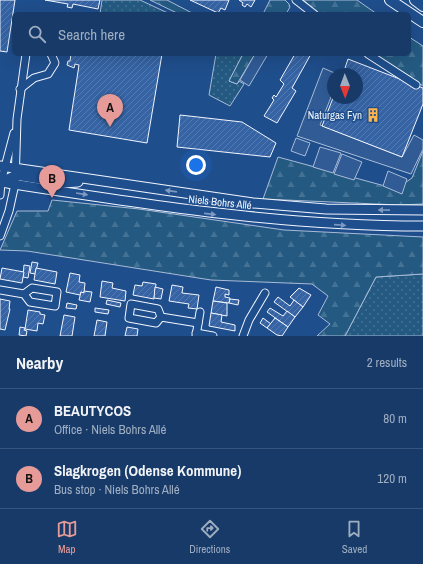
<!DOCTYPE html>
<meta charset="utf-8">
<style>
body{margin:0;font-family:"Archivo Narrow",sans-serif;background:#244571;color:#f1f3f6}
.compass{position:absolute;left:327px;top:68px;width:36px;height:36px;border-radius:50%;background:#173a69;box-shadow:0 4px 16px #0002;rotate:179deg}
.you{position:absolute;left:196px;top:165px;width:14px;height:14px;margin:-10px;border:3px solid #fff;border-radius:50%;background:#1a73e8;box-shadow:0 0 0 6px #1a73e833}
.badge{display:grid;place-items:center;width:26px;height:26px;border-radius:50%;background:#e69b98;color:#111;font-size:13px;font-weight:700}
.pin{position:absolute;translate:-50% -33px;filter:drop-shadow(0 1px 2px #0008)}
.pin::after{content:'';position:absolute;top:21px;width:14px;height:12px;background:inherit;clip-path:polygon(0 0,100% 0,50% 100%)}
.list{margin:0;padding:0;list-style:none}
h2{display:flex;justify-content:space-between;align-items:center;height:52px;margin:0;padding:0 16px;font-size:17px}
h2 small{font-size:13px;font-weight:400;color:#9eadc0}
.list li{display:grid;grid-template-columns:26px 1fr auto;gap:12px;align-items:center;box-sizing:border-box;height:60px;padding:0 16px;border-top:1px solid #36547d}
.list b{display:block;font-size:15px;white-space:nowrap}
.list p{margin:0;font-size:13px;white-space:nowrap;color:#9eadc0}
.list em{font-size:13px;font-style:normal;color:#9eadc0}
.icon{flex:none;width:22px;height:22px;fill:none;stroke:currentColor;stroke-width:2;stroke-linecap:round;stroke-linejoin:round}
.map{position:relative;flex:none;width:423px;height:336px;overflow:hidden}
.search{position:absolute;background:#173a69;box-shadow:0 4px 16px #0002;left:12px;right:12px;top:12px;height:44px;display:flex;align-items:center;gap:10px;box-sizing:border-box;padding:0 14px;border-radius:6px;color:#9eadc0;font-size:15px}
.sheet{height:172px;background:#173a69}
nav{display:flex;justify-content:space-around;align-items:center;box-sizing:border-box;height:56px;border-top:1px solid #36547d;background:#173a69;font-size:11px;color:#9eadc0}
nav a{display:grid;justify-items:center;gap:2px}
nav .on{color:#e69b98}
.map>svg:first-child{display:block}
</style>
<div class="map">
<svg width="423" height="336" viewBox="0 0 423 336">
<defs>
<pattern id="grass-dots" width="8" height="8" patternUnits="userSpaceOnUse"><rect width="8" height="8" fill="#245a82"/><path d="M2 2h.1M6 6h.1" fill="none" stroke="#447295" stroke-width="1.8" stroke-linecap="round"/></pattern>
<pattern id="forest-firs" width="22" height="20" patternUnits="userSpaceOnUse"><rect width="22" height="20" fill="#245a82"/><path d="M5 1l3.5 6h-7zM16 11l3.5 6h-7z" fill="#447295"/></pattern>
<pattern id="building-hatch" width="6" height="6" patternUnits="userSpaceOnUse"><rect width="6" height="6" fill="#3563a3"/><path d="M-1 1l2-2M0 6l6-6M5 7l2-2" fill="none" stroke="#537ab1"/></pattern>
</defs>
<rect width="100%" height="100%" fill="#1f4e8c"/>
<g fill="url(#grass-dots)" stroke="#a8bbd7">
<path d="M 102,0 L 140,0 L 170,14 L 100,14 Z"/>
<path d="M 216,54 L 243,54 L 229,81 L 237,84 L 239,81 L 244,84 L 230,106 L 209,95 Z"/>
<path d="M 423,274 L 423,336 L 345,336 L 376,277 Z"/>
</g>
<g fill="url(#forest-firs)" stroke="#a8bbd7">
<path d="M 150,0 L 167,0 L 194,14 L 179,14 Z"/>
<path d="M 270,0 L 285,0 L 289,4 L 290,7 L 286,14 L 263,14 Z"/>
<path d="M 303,0 L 357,0 L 377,14 L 320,14 Z"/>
<path d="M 409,37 L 423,46 L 423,86 L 374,54 L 409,54 Z"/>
<path d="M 243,54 L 255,54 L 237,84 L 229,81 Z"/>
<path d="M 423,151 L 423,204 L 399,205 L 263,199 L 278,157 L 396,189 L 412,178 Z"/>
<path d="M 52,200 L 139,209 L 284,230 L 423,237 L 423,274 L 376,277 L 345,336 L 317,336 L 330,324 L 318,315 L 328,296 L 312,284 L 211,280 L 27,251 L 0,250 L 17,211 L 48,211 Z"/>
</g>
<g fill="#305b95" stroke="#a8bbd7">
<path d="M 255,54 L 268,54 L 249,86 L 240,80 Z"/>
<path d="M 323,68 L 337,74 L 333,74 L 333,92 L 320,125 L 402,157 L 414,135 L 423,140 L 423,149 L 411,174 L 297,136 Z"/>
<path d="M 296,138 L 310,143 L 305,156 L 291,151 Z"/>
<path d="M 320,147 L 341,153 L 333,173 L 313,167 Z"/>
<path d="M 342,154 L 362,162 L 354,180 L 334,174 Z"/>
<path d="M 388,171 L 407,179 L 402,194 L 383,186 Z"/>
</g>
<g fill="url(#building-hatch)" stroke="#f2f6ff">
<path d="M 0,0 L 15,0 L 7,52 L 0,51 Z"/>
<path d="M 45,0 L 100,0 L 98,9 L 73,4 L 72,8 L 67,7 L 68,4 Z"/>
<path d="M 190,0 L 229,0 L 225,10 L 221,8 L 218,13 Z"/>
<path d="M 239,0 L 255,0 L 251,7 L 247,4 L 245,7 L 242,5 L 243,3 Z"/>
<path d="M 71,54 L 162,54 L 147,143 L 69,130 L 79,65 L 75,64 L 74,68 L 67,65 L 68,61 L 70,61 Z"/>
<path d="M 295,54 L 311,54 L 292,88 L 296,91 L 277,123 L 264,116 L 274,100 L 272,98 L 274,95 L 276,97 L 284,84 L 280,80 Z"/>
<path d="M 348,59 L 423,88 L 423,104 L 402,157 L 322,126 L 333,98 L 357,98 L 357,74 L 343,74 Z"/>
<path d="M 180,115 L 242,122 L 276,143 L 270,157 L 177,147 Z"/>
<path d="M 32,262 L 38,263 L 35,274 L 30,273 Z"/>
<path d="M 24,265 L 30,266 L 28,278 L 23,277 Z"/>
<path d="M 2,268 L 24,272 L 22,283 L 0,279 Z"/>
<path d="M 36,268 L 57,272 L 55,284 L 34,280 Z"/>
<path d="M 70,273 L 80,275 L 79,282 L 85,283 L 84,293 L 81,292 L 80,295 L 66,292 Z"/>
<path d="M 102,281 L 113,283 L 112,288 L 126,291 L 125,301 L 100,297 Z"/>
<path d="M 143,282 L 156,284 L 154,299 L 133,295 L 135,285 L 142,286 Z"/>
<path d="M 172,285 L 183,287 L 182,293 L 199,295 L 197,309 L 188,308 L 189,304 L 169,301 Z"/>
<path d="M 155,287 L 163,289 L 161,299 L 154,298 Z"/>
<path d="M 216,287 L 229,290 L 229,295 L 225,294 L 225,297 L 230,298 L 229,303 L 213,301 Z"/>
<path d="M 299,288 L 311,295 L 303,307 L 290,297 Z"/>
<path d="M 84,291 L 92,292 L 90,302 L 79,300 L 81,292 L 84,293 Z"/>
<path d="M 278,297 L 290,306 L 294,300 L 303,307 L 295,317 L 274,302 Z"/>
<path d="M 0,299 L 10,301 L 9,309 L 10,309 L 5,330 L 0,329 Z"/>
<path d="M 230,299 L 239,300 L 238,305 L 229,303 Z"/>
<path d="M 107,300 L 121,303 L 120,307 L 106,304 Z"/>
<path d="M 213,301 L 227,303 L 227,316 L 211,313 Z"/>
<path d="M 67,303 L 77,305 L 76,309 L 66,308 Z"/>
<path d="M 95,308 L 109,310 L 108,314 L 95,312 Z"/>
<path d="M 270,308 L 283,316 L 287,311 L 295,317 L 288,327 L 267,312 Z"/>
<path d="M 28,310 L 40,312 L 40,314 L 45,315 L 43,324 L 38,323 L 37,331 L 25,329 Z"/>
<path d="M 211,313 L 222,315 L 221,322 L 235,325 L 235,331 L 209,326 Z"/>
<path d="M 64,315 L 75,317 L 72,336 L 60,336 Z"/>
<path d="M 263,318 L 271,324 L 267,328 L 260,323 Z"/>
<path d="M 275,318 L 288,327 L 282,336 L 277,335 L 267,328 Z"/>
<path d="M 97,320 L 107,322 L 105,336 L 94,336 Z"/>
<path d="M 20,327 L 25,328 L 24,330 L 27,331 L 26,336 L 19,335 Z"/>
<path d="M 127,327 L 138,329 L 137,336 L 125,336 Z"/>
</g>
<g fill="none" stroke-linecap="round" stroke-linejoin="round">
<defs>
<g id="minor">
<path d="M 296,0 L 314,14"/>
<path d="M 368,54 L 416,85"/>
<path d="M 20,89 L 34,78 L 48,74 L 55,63 L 51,54"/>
<path d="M 0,195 L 1,182 L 14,133"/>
<path d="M 0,236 L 9,211 L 15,184 L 17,119 L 26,54"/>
<path d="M 0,290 L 24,294 L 30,302 L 55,306 L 57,292 L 32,288 L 24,294"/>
<path d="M 161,317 L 156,323 L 129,318 L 131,304 L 158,309 L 161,317 L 198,323"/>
<path d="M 196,333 L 213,336"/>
<path d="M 196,336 L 200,312"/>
<path d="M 243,336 L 249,320 L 265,293"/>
</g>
<g id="tertiary">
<path d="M 0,166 L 253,203 L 326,209 L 423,210"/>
<path d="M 0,182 C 142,204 279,226 423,226"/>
<path d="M 1,182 L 16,175 L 63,183 L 78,182"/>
</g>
<g id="secondary">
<path d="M 390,0 L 423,22"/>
<path d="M 415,0 L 423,6"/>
</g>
</defs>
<use href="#minor" stroke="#f2f6ff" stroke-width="9"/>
<use href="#tertiary" stroke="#f2f6ff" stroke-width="11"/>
<use href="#secondary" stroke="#f2f6ff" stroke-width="12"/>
<use href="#minor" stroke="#1f4e8c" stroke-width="7"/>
<use href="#tertiary" stroke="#1f4e8c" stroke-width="9"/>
<use href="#secondary" stroke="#1f4e8c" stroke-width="10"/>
</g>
<defs><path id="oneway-solid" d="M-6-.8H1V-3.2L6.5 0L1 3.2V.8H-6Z"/></defs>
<g fill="#7e9ac0">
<use href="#oneway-solid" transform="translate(171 191) rotate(-172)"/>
<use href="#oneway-solid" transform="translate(82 194) rotate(9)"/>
<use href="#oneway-solid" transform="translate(384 210) rotate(-179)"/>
<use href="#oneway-solid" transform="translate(210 214) rotate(6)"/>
<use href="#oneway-solid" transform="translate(340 225) rotate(4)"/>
</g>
<defs>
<symbol id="building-bare" viewBox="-9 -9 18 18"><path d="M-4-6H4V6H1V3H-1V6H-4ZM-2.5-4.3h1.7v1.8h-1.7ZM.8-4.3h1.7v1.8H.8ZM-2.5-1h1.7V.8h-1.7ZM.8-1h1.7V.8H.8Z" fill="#ffb74d" stroke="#1f4e8c" stroke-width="2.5" paint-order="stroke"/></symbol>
</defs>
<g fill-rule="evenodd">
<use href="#building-bare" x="363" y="105" width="20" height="20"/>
</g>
<g text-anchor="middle" stroke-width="3" stroke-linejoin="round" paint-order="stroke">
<g font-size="11" fill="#f2f6ff" stroke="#1f4e8c" text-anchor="end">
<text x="362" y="119">Naturgas Fyn</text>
</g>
<g font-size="11" fill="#f2f6ff" stroke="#1f4e8c">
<text transform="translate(220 202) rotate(6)" y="4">Niels Bohrs Allé</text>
</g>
</g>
</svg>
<svg class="compass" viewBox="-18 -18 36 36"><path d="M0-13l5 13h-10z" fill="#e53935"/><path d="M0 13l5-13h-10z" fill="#9eadc0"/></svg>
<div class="you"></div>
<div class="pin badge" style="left:110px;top:127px">A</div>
<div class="pin badge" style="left:52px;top:198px">B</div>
<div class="search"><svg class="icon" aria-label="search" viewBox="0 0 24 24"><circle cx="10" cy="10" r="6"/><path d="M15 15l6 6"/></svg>Search here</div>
</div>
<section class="sheet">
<h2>Nearby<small>2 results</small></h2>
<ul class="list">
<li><span class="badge">A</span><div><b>BEAUTYCOS</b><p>Office · Niels Bohrs Allé</p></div><em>80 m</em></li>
<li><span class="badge">B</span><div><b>Slagkrogen (Odense Kommune)</b><p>Bus stop · Niels Bohrs Allé</p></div><em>120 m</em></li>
</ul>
</section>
<nav>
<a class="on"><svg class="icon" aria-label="map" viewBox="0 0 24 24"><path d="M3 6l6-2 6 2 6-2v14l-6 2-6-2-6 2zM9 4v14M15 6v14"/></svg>Map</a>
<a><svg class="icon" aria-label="directions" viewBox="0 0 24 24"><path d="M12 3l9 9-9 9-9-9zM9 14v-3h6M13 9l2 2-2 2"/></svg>Directions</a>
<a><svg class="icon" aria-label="saved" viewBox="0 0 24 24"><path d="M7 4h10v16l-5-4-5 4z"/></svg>Saved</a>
</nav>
